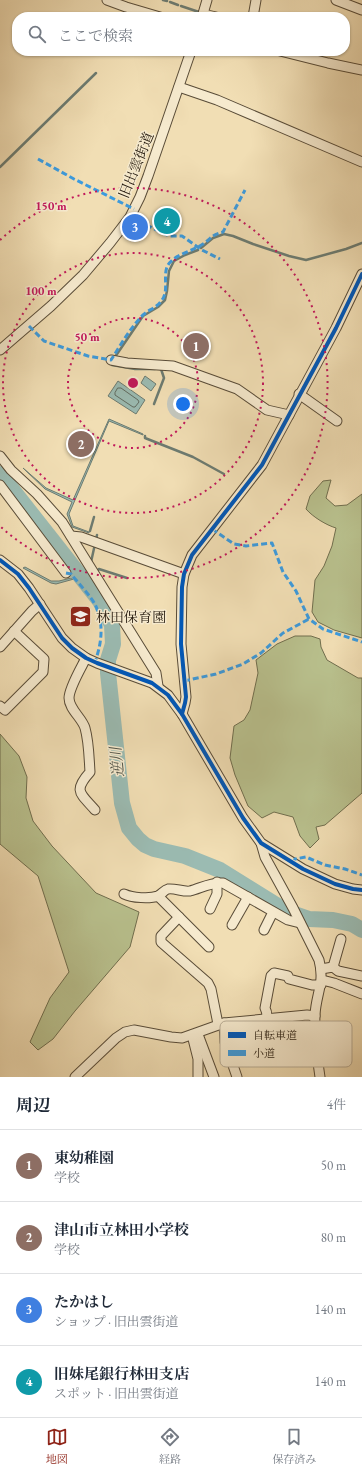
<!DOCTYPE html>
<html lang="ja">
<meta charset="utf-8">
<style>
body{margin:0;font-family:"EB Garamond","Noto Serif JP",serif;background:#f6f6f7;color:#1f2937}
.you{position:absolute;left:183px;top:404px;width:14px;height:14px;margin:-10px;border:3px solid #fff;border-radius:50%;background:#1a73e8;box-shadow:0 0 0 6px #1a73e833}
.badge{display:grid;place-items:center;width:26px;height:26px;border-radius:50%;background:#8f2418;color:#fff;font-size:13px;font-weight:700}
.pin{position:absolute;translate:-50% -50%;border:2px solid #fff;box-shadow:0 1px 4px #0006}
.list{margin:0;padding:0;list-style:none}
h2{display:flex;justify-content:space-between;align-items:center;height:52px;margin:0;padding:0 16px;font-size:17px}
h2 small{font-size:13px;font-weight:400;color:#747a83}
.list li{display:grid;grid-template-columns:26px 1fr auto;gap:12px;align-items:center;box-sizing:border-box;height:72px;padding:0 16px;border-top:1px solid #e0e1e3}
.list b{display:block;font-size:15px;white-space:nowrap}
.list p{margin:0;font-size:13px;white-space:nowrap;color:#747a83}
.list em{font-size:13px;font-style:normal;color:#747a83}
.icon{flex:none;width:22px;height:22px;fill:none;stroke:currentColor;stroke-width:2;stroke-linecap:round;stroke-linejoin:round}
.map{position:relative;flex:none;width:362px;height:1077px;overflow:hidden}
.search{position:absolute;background:#fff;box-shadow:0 1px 3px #0004;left:12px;right:12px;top:12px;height:44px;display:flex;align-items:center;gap:10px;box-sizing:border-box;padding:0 14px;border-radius:16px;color:#747a83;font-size:15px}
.sheet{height:340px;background:#fff}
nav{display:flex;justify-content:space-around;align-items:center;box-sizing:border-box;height:56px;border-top:1px solid #e0e1e3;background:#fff;font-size:11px;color:#747a83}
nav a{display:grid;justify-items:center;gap:2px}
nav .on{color:#8f2418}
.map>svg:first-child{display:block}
</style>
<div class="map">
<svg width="362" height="1077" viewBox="0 0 362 1077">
<rect width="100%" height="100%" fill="#f1deb4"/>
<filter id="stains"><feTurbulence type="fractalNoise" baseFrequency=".005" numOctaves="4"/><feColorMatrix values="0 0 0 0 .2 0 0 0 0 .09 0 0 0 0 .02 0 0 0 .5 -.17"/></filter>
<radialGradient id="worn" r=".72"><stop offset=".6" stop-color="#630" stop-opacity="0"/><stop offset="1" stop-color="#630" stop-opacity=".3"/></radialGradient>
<g fill="#b9c18e" stroke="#706e4e">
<path d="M 331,480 L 326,498 L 335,506 L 347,505 L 362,494 L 362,638 L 334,630 L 318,622 L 312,612 L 315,580 L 324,566 L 332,546 L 336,528 C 326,525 313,517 306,509 L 310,496 L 323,481 Z"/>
<path d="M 295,636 L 311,636 L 320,639 L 321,647 L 327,660 L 358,678 L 362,678 L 362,793 L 325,825 L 316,827 L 319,839 L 310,848 L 300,836 L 293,817 L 274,812 L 262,818 L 248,806 L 235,775 L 230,758 L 234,726 L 244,720 L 250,710 L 258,673 L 256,660 L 277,644 Z"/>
<path d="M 0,734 L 19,756 L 27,777 L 26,798 L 33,821 L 52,846 L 96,893 L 139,912 L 130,947 L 75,1011 L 53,1039 L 38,1050 L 30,1042 L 50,998 L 69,972 L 38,876 L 0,844 Z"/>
</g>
<g fill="#9bbbb2" stroke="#6c7b71">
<path d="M 145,376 L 156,384 L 151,391 L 141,383 Z"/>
<path d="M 118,381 L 145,400 L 136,414 L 108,396 Z"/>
<path d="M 109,419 L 143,434 L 143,435 L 109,421 L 69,514 L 73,526 L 89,532 L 89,533 L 72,527 L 67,514 L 72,502 L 45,489 L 23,468 L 46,488 L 73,500 Z"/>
<path d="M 25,567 L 51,581 L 59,581 L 71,578 L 74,579 L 56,584 L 51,583 L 23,568 Z"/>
</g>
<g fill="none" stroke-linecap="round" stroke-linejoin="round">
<path stroke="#606b60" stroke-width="1" d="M 118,388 L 121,388 L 138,400 L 139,402 L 135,407 L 133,407 L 115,395 L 115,393 Z"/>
<g stroke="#6c7b71" stroke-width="2.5">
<path d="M 163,0 L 167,1"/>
<path d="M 170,2 L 178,5"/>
<path d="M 181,6 L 199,12"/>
<path d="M 0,167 L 96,73"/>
<path d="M 201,248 L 213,238 L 224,234 L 233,236 L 253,244 L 289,256 L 306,260 L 346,249 L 362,243"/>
<path d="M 115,357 L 143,316 L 158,307 L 165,300 L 167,291 L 169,271 L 174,261 L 185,255 L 198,250"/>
<path d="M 112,365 L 135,369 L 155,369"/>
<path d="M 154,404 L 164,378 L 161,369 L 160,369"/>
<path d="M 145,436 L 145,438 L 193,457 L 224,474"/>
<path d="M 7,483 L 8,482"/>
<path d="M 90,531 L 94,517"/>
<path d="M 91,562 L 97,535"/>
<path d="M 97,571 L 99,569 L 127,578"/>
<path d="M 77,576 L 86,569"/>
</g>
<path stroke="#9bbbb2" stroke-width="16" d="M 0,474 L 100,601 L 112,625 L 113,644 L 108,660 L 108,673 L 122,803 L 129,828 L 138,839 L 145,845 L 154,849 L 185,856 L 220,870 L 286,911 L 309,919 L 333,920 L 352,924 L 362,930"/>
<defs>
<g id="minor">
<path d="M 107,0 L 126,7 L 160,17"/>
<path d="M 336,0 L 362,10"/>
<path d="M 203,14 L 216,17"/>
<path d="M 202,17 L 207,0"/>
<path d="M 253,17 L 256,0"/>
<path d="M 280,51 L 328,63 L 362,70"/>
<path d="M 179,87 L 217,100 L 362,162"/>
<path d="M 0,350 L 51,306 L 83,275 L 110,243 L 130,217 L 140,197 L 148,176 L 191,51"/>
<path d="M 111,360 L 127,363 L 173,366 L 237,389 L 267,410 L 289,415"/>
<path d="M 299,394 L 337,421"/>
<path d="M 0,456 L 11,470 L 37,494 L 62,522 L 156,673 L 158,686"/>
<path d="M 0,485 L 66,573"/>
<path d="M 71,536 L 81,537 L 184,574"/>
<path d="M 0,560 L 18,574 L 29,588 L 62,638 L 72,648 L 86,658 L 97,663 L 152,683 L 168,695 L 182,714 L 243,818 L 261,843 L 303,869 L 335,884 L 353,889 L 362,890"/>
<path d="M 0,647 L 32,611 L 40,604"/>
<path d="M 86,658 C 81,668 69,688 69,698 C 69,709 82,718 85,728 C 89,742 89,758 90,772 C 73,791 80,793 95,810"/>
<path d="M 0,706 L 5,710 L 43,672 L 44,659 L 14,631"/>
<path d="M 182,714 L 185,703 L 186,697 L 181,644 L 182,587 L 184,574 L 192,555 L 262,465 L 336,328 L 362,274"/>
<path d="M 261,843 L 265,857 L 293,908 L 319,960 C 325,983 316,994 315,1015 C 314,1036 317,1057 320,1077"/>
<path d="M 124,894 C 132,898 150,899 158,896 C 162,894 164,890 168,889 C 175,888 183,892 190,891 C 201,888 211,882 223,883 L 288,920 L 300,923"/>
<path d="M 158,896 L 179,917 L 161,936 L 161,942 L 208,983 L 211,989 L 218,1024"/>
<path d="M 210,909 L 217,894 L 217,882"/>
<path d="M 179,917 L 209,947"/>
<path d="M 232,925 L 248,897"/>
<path d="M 264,930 L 273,912"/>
<path d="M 333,967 L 341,939"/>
<path d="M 321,969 L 333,967 L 338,971 L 362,976"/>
<path d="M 322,980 L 334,983 L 362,994"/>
<path d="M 224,1023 L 225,1042 L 237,1077"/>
<path d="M 192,1035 L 199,1037 L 214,1077"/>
<path d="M 192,1035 L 198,1059 L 198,1077"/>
<path d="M 269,1048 C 268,1041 266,1034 266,1028 C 266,1020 269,1015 265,1008 L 271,976 L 274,973 L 288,976 L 289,979 L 312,985 L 321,985"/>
<path d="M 75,1077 L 116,1038 L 125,1032 L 134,1030 L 171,1037 L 182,1038 L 224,1023 L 307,1015 L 315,1016"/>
</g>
</defs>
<use href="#minor" stroke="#594c38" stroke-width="11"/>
<use href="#minor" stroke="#f6eace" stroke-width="9"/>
<g stroke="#3c9bde" stroke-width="3" stroke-dasharray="6 3" stroke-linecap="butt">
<path d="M 38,159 L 74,179 L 134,209"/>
<path d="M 130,217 L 169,236 L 182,236 L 202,250 L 220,259"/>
<path d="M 29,326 L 44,341 L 88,356 L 111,360 C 120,346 129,330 141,317 C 147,310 157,308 162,300 C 169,290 163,278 167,267 C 172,255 193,251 203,244 C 212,238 211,235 223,232 L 245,190"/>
<path d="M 212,529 L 234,544 L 246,546 L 272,543 L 283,572 L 296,591 L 309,619 L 323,629 L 362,642"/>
<path d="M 66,573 L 71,574 C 78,583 94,599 97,609 C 104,627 101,645 95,662"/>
<path d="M 184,681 L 216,674 L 243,664 L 261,653 L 283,633 L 309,619"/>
<path d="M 292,862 L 295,859 L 306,857 L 325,865 L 345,869 L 362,875"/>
</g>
<defs>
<g id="cycleway">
<path d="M 0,560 L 18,574 L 29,588 L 62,638 L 72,648 L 86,658 L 97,663 L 152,683 L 168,695 L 182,714 L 243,818 L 261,843 L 303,869 L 335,884 L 353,889 L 362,890"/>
<path d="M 182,714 L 185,703 L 186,697 L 181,644 L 182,587 L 184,574 L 192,555 L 262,465 L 336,328 L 362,274"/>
</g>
</defs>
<use href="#cycleway" stroke="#f6eace" stroke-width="6"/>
<use href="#cycleway" stroke="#0057b8" stroke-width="4"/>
</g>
<g fill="none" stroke="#c2185b" stroke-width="2" stroke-dasharray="2 4">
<circle cx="133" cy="383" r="65"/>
<circle cx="133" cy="383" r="130"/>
<path d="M0 240A195 195 0 1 1 0 526"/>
</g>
<defs>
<symbol id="school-square" viewBox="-11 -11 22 22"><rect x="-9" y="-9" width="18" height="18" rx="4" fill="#8f2418" stroke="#f6eace"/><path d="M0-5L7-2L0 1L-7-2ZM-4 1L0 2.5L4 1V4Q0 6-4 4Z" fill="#fff"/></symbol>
</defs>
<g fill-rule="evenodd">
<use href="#school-square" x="68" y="604" width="25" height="25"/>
</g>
<g text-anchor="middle" stroke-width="3" stroke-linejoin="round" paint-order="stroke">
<g font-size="14" fill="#261b0f" stroke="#f6eace">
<text transform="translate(136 165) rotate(-68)" y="5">旧出雲街道</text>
</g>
<g font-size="14" fill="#261b0f" stroke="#f6eace" text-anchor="start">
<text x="96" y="622">林田保育園</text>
</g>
<g font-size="15" font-style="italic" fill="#4f5348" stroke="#f6eace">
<text transform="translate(117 762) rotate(-96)" y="5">逆川</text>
</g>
</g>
<rect x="220" y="1021" width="132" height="46" rx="6" fill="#f6eace" stroke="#b8ac95" stroke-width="1"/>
<rect x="228" y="1032" width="18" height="6" fill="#0057b8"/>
<rect x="228" y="1050" width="18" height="6" fill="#3c9bde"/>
<g font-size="11" fill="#261b0f">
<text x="253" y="1039">自転車道</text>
<text x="253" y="1057">小道</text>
</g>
<circle cx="133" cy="383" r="6" fill="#c2185b" stroke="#f6eace" stroke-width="2"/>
<g font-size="12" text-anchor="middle" font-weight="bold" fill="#c2185b" stroke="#f6eace" stroke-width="3" stroke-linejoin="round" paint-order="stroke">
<text x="51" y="210">150 m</text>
<text x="41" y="295">100 m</text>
<text x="87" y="341">50 m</text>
</g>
<rect width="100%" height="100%" filter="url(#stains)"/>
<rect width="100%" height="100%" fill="url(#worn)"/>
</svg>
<div class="you"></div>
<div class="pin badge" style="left:196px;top:346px;background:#8d6e63">1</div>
<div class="pin badge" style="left:81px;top:444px;background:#8d6e63">2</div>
<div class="pin badge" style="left:135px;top:227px;background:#3f7fe0">3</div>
<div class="pin badge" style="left:167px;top:221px;background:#0f9aa8">4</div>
<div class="search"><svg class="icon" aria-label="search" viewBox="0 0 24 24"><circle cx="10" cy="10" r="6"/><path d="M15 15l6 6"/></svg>ここで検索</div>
</div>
<section class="sheet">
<h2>周辺<small>4件</small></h2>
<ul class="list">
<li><span class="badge" style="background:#8d6e63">1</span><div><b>東幼稚園</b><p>学校</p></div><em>50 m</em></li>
<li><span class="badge" style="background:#8d6e63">2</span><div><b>津山市立林田小学校</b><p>学校</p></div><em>80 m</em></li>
<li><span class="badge" style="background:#3f7fe0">3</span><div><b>たかはし</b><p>ショップ · 旧出雲街道</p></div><em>140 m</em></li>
<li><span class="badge" style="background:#0f9aa8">4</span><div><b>旧妹尾銀行林田支店</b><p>スポット · 旧出雲街道</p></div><em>140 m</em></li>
</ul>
</section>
<nav>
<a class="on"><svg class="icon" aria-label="map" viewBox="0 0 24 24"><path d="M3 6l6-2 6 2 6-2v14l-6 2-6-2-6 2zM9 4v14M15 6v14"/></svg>地図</a>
<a><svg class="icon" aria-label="directions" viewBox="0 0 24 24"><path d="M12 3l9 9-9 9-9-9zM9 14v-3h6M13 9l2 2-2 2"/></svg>経路</a>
<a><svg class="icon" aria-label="saved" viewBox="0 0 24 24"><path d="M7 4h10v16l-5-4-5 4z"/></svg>保存済み</a>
</nav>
